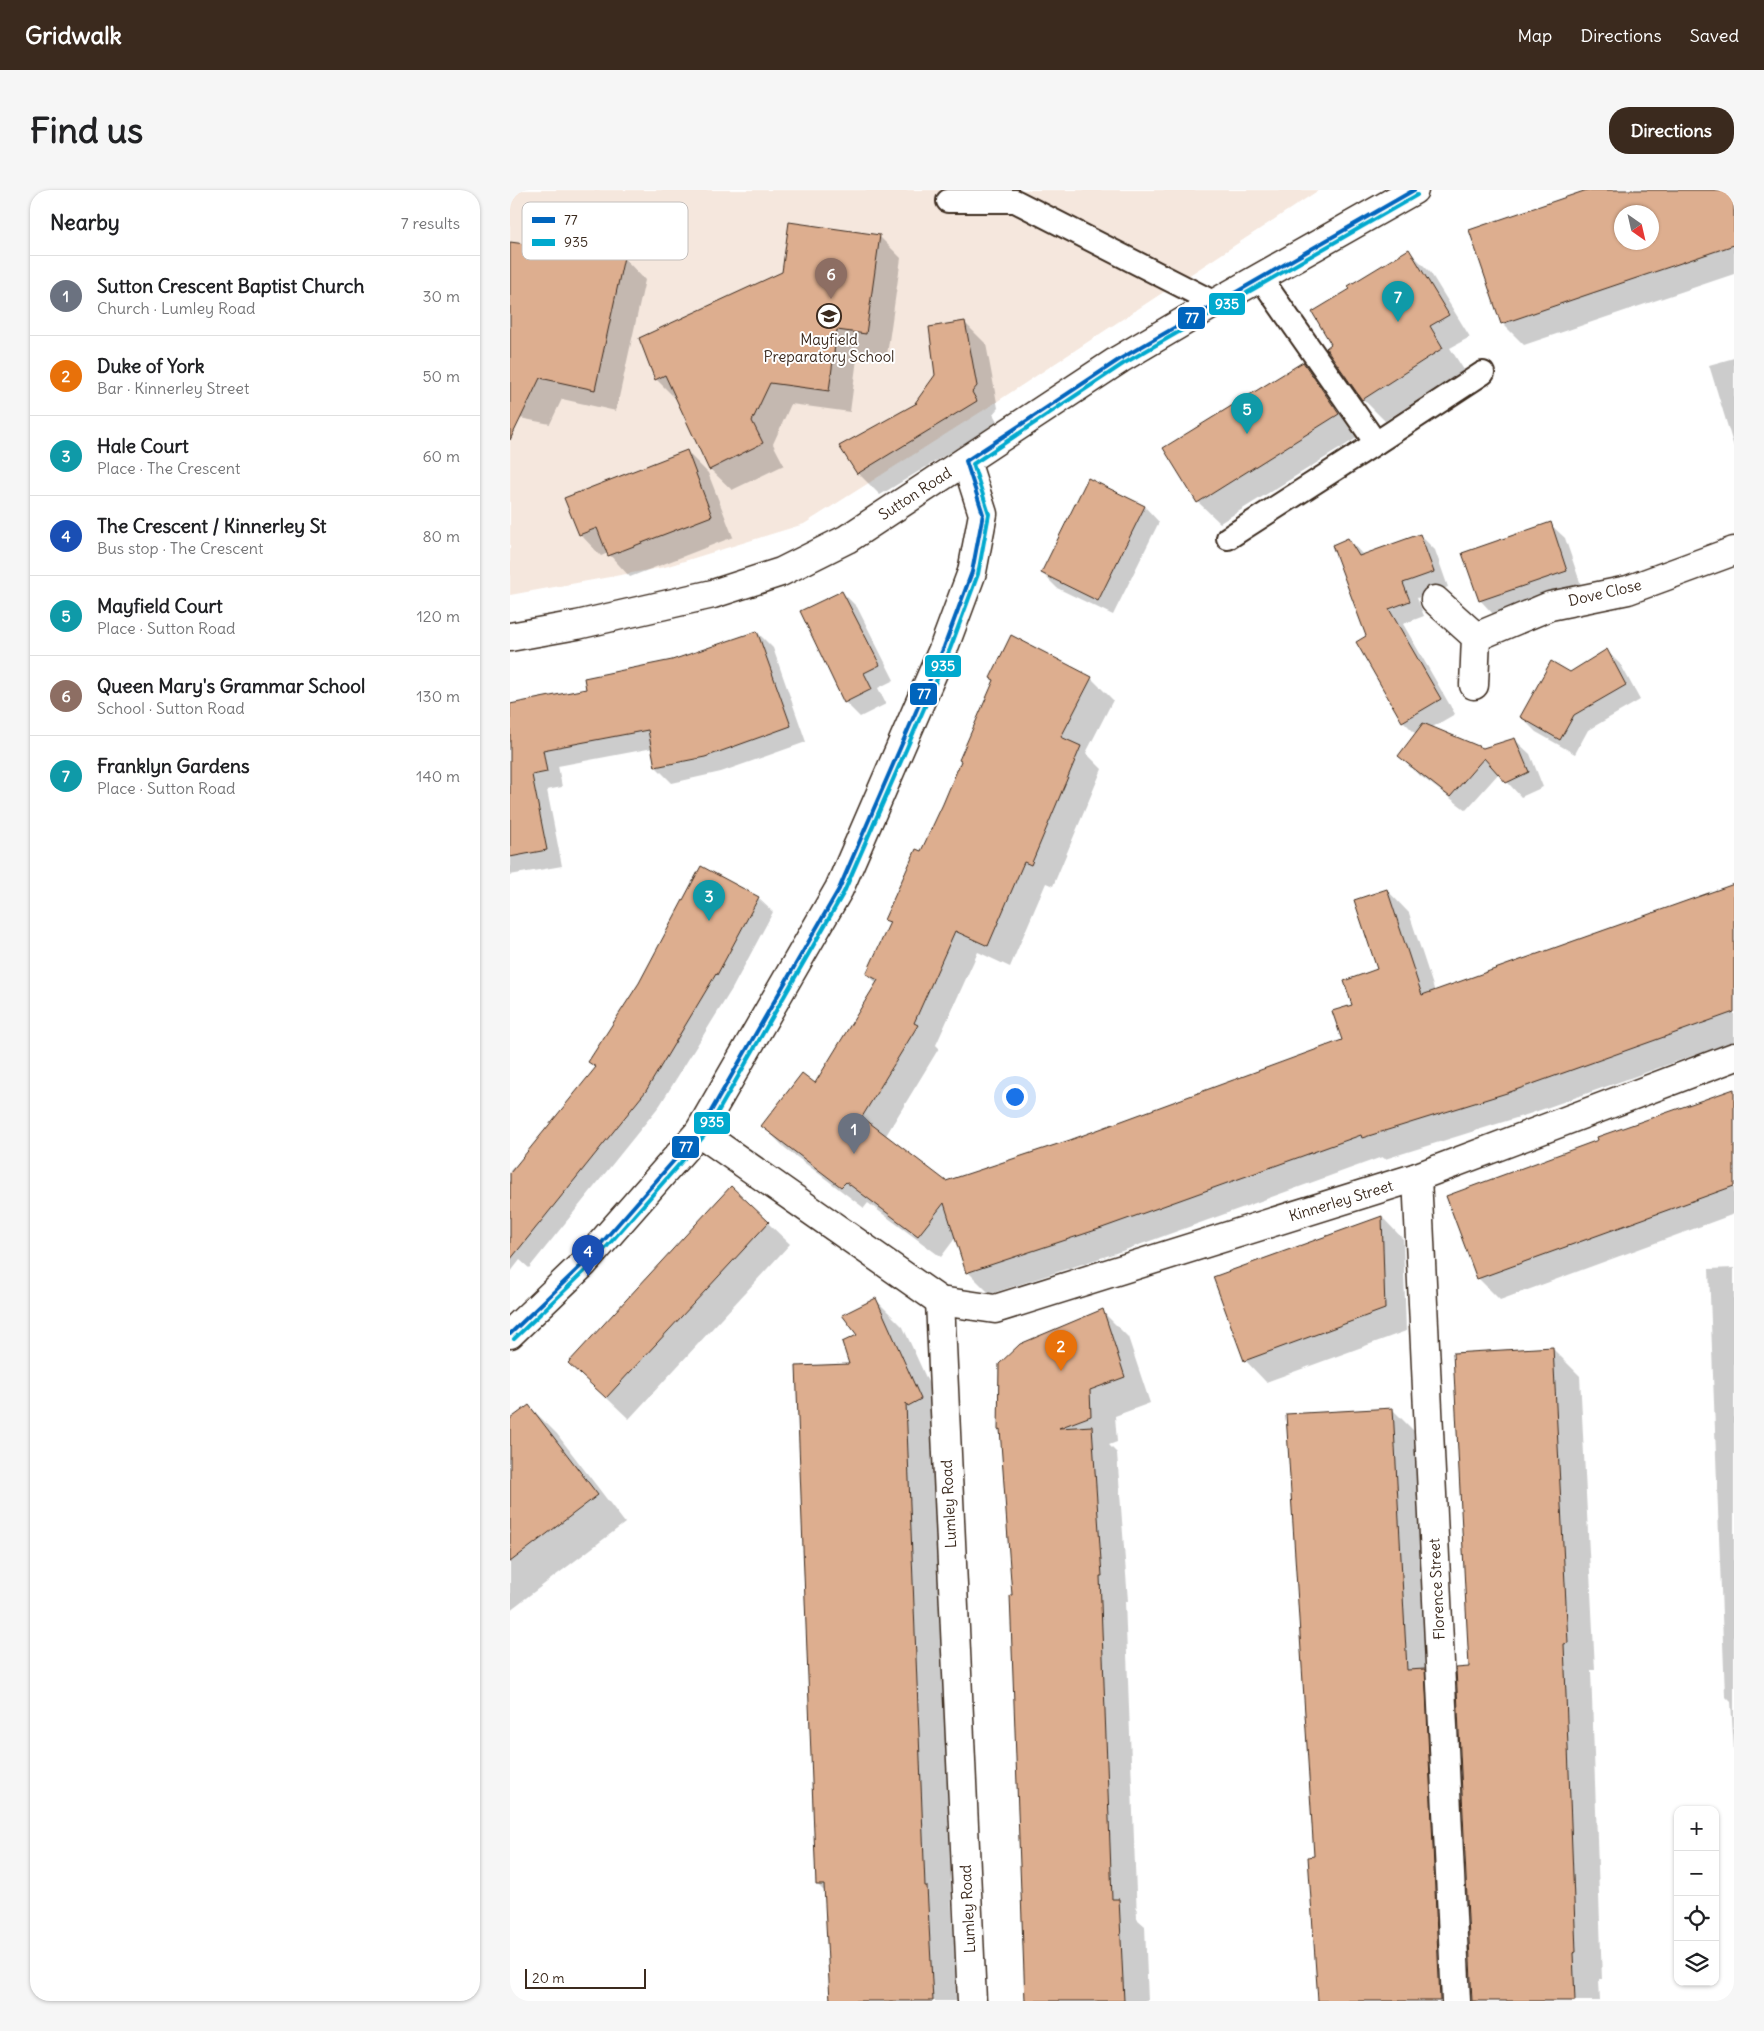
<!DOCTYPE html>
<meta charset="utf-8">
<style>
body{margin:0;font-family:Delius,sans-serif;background:#f6f6f6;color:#202124}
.controls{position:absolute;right:15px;bottom:15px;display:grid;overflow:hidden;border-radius:10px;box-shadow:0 1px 4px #0004}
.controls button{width:45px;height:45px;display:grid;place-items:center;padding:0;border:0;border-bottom:1px solid #e0e0e0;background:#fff;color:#202124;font:25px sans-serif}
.compass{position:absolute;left:1104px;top:15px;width:45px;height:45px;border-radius:50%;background:#fff;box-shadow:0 1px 4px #0004;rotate:146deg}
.scale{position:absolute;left:15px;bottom:12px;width:121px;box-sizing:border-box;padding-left:5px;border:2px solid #3b2a1e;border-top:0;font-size:14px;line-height:18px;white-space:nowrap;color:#3b2a1e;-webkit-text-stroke:4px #fff;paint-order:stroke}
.you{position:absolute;left:504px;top:906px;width:18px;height:18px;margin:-12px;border:4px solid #fff;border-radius:50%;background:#1a73e8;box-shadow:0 0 0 8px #1a73e833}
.badge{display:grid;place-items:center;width:32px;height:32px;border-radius:50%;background:#3b2a1e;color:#fff;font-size:16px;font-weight:700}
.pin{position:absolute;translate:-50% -41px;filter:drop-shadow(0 1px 2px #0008)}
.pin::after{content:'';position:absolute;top:26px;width:18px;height:15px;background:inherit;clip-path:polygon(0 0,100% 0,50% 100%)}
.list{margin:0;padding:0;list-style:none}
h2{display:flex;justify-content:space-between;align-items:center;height:65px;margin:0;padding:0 20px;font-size:21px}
h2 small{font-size:16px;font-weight:400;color:#757577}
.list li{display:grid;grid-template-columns:32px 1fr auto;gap:15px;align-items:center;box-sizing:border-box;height:80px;padding:0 20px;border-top:1px solid #e0e0e0}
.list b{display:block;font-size:19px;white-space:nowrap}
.list p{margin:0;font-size:16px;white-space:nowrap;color:#757577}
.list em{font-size:16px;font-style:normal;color:#757577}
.icon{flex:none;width:28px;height:28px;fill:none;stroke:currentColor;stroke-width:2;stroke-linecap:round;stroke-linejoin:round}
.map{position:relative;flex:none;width:1224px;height:1811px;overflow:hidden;border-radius:20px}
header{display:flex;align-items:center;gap:30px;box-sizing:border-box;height:70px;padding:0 25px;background:#3b2a1e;color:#fff}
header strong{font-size:24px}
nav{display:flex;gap:28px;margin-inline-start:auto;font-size:18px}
.intro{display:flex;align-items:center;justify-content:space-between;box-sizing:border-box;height:120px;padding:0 30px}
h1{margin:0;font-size:35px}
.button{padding:12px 22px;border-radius:20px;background:#3b2a1e;color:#fff;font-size:18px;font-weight:700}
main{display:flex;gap:30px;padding:0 30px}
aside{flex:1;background:#fff;border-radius:20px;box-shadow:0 1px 4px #0004}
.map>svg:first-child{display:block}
</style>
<header>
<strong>Gridwalk</strong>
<nav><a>Map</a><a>Directions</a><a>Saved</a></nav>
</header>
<div class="intro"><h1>Find us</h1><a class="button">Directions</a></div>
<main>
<aside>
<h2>Nearby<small>7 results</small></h2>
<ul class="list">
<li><span class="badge" style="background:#6b7280">1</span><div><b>Sutton Crescent Baptist Church</b><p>Church · Lumley Road</p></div><em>30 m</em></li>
<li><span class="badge" style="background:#e8710a">2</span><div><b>Duke of York</b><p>Bar · Kinnerley Street</p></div><em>50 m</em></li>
<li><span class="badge" style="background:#0f9aa8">3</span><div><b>Hale Court</b><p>Place · The Crescent</p></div><em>60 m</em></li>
<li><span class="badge" style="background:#1a4fb4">4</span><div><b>The Crescent / Kinnerley St</b><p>Bus stop · The Crescent</p></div><em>80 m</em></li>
<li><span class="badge" style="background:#0f9aa8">5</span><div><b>Mayfield Court</b><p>Place · Sutton Road</p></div><em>120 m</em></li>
<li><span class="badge" style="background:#8d6e63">6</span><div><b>Queen Mary's Grammar School</b><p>School · Sutton Road</p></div><em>130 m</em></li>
<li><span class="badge" style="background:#0f9aa8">7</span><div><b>Franklyn Gardens</b><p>Place · Sutton Road</p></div><em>140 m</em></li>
</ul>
</aside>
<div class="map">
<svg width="1224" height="1811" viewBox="0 0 1224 1811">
<rect width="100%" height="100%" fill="#fff"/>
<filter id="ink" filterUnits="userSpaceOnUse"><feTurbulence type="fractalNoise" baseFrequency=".02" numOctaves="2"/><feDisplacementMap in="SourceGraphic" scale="10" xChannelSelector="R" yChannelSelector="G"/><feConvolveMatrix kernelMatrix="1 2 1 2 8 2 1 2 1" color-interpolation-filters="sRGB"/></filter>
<g filter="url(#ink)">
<path fill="#f5e7dd" d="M 0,0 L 809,0 L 477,218 L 294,334 L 155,377 L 0,405 Z"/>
<g fill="#0003" fill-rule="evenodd">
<path d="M 1081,0 L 1224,0 L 1224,84 L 1014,155 L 992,133 ZM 1112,22 L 1142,22 L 1142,52 L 1112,52 Z"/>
<path d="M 369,46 L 391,68 L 377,165 L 348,161 L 340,222 L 281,214 L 263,254 L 274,275 L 222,300 L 200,279 L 167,210 L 146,189 Z"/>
<path d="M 0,53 L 114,68 L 135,90 L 106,221 L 52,209 L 40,234 L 0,226 Z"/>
<path d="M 898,60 L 920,82 L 960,147 L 940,158 L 954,180 L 875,231 L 853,209 L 817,158 L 823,155 L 841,100 Z"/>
<path d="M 455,133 L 476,154 L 488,218 L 483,224 L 488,233 L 370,305 L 348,283 L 408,214 Z"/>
<path d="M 1224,168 L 1224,257 L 1199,175 Z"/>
<path d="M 793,173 L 814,195 L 850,246 L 710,333 L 688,312 Z"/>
<path d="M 176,261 L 198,283 L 223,347 L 120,387 L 98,363 L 91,366 L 70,344 Z"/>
<path d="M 579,289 L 635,317 L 649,332 L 603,425 L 547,398 L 532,383 Z"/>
<path d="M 1040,334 L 1055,348 L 1071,395 L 984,425 L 970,410 Z"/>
<path d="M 910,345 L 925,360 L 938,397 L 907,408 L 914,426 L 893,434 L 945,524 L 921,538 L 973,559 L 1005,550 L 1020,564 L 1033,597 L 1011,607 L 989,583 L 956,620 L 904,581 L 889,566 L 906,544 L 893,531 L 858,447 L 838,349 L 854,366 Z"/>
<path d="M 332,402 L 347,417 L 384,490 L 368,498 L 376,514 L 350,527 L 335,512 Z"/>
<path d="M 247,442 L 263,458 L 296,552 L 211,582 L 162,593 L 146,577 L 143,558 L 48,576 L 52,597 L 37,600 L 52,676 L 0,685 L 0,516 L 78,500 Z"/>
<path d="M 1096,460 L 1111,475 L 1130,510 L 1078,540 L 1065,564 L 1026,542 L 1011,527 L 1060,483 Z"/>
<path d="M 481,488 L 581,488 L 603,510 L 576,563 L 592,579 L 543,696 L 536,693 L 500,777 L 468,762 L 426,855 L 429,858 L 375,947 L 436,992 L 561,951 L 833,851 L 843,816 L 868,780 L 877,700 L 899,723 L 925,802 L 1224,696 L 1224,851 L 1022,923 L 875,969 L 872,967 L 615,1060 L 480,1104 L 458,1082 L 446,1047 L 431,1067 L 358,1013 L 354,1018 L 275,958 L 253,936 L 306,894 L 367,794 L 358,784 L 380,734 L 376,730 L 412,663 L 434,614 L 485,492 Z"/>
<path d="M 248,708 L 263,722 L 222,799 L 150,915 L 19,1078 L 10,1070 L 0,1083 L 0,981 L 4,976 L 6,978 L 86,878 L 80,872 Z"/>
<path d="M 1224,900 L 1224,1024 L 990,1110 L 968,1088 Z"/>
<path d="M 221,998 L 280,1054 L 119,1229 L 60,1173 Z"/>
<path d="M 872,1027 L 893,1049 L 896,1141 L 756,1192 L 735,1170 Z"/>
<path d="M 1224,1078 L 1224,1563 L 1221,1512 L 1215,1506 L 1199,1079 Z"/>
<path d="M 366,1110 L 393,1137 L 438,1236 L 423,1239 L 442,1723 L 448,1811 L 321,1811 L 315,1702 L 308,1695 L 340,1176 L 349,1146 Z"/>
<path d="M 592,1121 L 618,1147 L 640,1213 L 605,1226 L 607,1252 L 599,1255 L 607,1263 L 618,1411 L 615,1411 L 627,1729 L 635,1736 L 638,1811 L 516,1811 L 504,1406 L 492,1241 L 490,1239 Z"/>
<path d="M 1043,1159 L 1070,1186 L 1085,1480 L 1081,1480 L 1092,1789 L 1089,1789 L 1090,1811 L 963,1811 L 960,1478 Z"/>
<path d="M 19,1216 L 47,1244 L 115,1333 L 0,1420 L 0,1231 Z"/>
<path d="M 882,1219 L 909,1246 L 956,1811 L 809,1811 L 805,1668 Z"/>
</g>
<g fill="#ddae8f" stroke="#3b2a1e" fill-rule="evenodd">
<path d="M 1077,0 L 1224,0 L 1224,55 L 991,134 L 959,40 ZM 1112,22 L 1142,22 L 1142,52 L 1112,52 Z"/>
<path d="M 279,32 L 370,45 L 356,144 L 327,140 L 319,201 L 260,193 L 242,231 L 253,253 L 199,280 L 155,185 L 145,190 L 129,148 L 272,82 Z"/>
<path d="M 0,52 L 114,67 L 85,200 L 30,188 L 0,250 Z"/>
<path d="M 899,59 L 939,125 L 920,136 L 933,158 L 852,210 L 816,158 L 821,154 L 802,122 L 840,99 L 838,96 Z"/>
<path d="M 455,131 L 467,196 L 462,202 L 467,211 L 347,284 L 329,256 L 407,213 L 405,213 L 425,185 L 419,137 Z"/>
<path d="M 793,172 L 829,224 L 687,313 L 653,258 Z"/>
<path d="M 177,260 L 202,326 L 98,366 L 87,338 L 69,345 L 54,308 Z"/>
<path d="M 578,288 L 635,316 L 588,411 L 531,383 Z"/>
<path d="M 1041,332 L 1057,381 L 969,411 L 952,363 Z"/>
<path d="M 910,344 L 924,382 L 893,393 L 900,411 L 879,419 L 931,509 L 892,532 L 846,452 L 856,446 L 822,355 L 838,348 L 849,366 Z"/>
<path d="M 332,401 L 370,475 L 354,483 L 362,499 L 334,513 L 290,421 Z"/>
<path d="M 247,441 L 281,536 L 195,567 L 145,577 L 138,540 L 33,560 L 37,582 L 22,585 L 37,660 L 0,667 L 0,514 L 76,499 L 74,488 L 162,470 Z"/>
<path d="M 501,445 L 582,487 L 551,547 L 571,556 L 521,675 L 514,672 L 478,756 L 445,741 L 404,833 L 408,835 L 352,927 L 436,991 L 560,950 L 832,850 L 822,821 L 842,815 L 834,791 L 867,779 L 844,710 L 877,699 L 912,805 L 1224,694 L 1224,822 L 1000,902 L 852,948 L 851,945 L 592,1038 L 456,1083 L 434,1013 L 408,1046 L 336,992 L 331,997 L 251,936 L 292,883 L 305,893 L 368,790 L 356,784 L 380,732 L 374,730 L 406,659 L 411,661 L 433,614 L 451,571 L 449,570 L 484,490 L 480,488 Z"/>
<path d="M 1097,459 L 1116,495 L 1064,525 L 1050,550 L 1010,527 L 1041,471 L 1060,482 Z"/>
<path d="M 913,533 L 973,558 L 1005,548 L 1019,582 L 996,593 L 974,568 L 940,607 L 888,566 Z"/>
<path d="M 191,676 L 249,707 L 207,785 L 206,784 L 136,901 L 0,1070 L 0,983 L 86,877 L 78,872 L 129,793 Z"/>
<path d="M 1224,899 L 1224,996 L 967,1089 L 936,1006 L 1088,950 L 1087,947 Z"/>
<path d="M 221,996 L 259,1032 L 96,1208 L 58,1173 Z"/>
<path d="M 872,1026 L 875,1119 L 734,1171 L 703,1087 Z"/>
<path d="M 366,1108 L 411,1209 L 398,1216 L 396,1213 L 415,1696 L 417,1696 L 423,1811 L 320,1811 L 314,1695 L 306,1695 L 286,1176 L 339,1174 L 332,1152 L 347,1145 L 332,1125 Z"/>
<path d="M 593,1119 L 615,1187 L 580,1200 L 581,1226 L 549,1238 L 582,1236 L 592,1386 L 590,1386 L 602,1709 L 609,1709 L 614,1811 L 515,1811 L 500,1405 L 502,1405 L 490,1239 L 488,1240 L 489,1174 L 510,1154 Z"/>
<path d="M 1043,1157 L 1058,1453 L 1054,1454 L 1066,1762 L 1063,1763 L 1065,1811 L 962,1811 L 946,1478 L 959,1477 L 943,1163 Z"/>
<path d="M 19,1215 L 88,1305 L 0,1372 L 0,1229 Z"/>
<path d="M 883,1218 L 897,1480 L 915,1479 L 930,1811 L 808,1811 L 798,1667 L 804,1666 L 776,1224 Z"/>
</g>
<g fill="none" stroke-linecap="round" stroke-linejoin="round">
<defs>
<g id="lane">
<path d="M 438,11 L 505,11 L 705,113"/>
<path d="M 750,87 L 866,253 L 973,183"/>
<path d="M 718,348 L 866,253"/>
</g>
<g id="street">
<path d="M 925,410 L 966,447 L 964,495"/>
<path d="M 966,447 L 1040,416 L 1118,400 L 1224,361"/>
<path d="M 189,942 L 430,1111 L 485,1119 L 907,987 L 1224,867"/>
<path d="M 907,987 L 946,1811"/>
<path d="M 430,1111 L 462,1811"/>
<path d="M 0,1144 L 74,1073 L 189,942 L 329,699 L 434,457 L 462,382 L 473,324 L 456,271"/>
</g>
<path id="secondary" d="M 0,447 L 67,435 L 203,404 L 271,382 L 337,349 L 610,169 L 705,113 L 904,0"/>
</defs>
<use href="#lane" stroke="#3b2a1e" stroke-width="26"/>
<use href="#street" stroke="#3b2a1e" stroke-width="31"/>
<use href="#secondary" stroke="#3b2a1e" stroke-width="31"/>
<use href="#lane" stroke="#fff" stroke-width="22"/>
<use href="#street" stroke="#fff" stroke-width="28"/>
<use href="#secondary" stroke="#fff" stroke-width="28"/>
<defs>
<path id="bus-1" d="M 0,1144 L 74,1073 L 189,942 L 329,699 L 434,457 L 462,382 L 473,324 L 456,271 L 610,169 L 904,0"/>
<path id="bus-2" d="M 4,1149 L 79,1077 L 194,946 L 334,702 L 440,459 L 468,384 L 479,324 L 463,274 L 613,174 L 907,5"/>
</defs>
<use href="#bus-1" stroke="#fff" stroke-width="8"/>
<use href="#bus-2" stroke="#fff" stroke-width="8"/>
<use href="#bus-1" stroke="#0065bd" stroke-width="4"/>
<use href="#bus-2" stroke="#00a9ce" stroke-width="4"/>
</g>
</g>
<defs>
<symbol id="school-ring" viewBox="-11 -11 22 22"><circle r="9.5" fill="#fff" stroke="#3b2a1e" stroke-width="1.5"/><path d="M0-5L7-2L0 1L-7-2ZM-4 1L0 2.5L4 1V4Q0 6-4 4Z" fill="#3b2a1e"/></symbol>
</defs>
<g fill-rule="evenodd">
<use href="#school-ring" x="305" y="112" width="28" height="28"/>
</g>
<g text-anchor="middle" stroke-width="4" stroke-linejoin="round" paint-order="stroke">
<g font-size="15" fill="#3b2a1e" stroke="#fff">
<text x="319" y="155">Mayfield<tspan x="319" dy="17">Preparatory School</tspan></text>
</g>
<g font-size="15" fill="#3b2a1e" stroke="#fff">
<text transform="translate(405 304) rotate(-33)" y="5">Sutton Road</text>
<text transform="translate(1095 403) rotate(-13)" y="5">Dove Close</text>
<text transform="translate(831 1011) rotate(-17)" y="5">Kinnerley Street</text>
<text transform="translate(439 1314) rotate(-93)" y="5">Lumley Road</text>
<text transform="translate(927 1399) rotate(-93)" y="5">Florence Street</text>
<text transform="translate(458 1719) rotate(-93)" y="5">Lumley Road</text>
</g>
</g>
<rect x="12" y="12" width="166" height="58" rx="8" fill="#fff" stroke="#c4bfbc" stroke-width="1"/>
<rect x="22" y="27" width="23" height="6" fill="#0065bd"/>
<rect x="22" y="49" width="23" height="7" fill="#00a9ce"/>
<g font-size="14" fill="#3b2a1e">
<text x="54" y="35">77</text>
<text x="54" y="57">935</text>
</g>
<g stroke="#fff" stroke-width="2">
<rect x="698" y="102" width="38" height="24" rx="5" fill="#00a9ce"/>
<rect x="667" y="116" width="29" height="24" rx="5" fill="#0065bd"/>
<rect x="414" y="464" width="38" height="24" rx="5" fill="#00a9ce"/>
<rect x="399" y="492" width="29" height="24" rx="5" fill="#0065bd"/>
<rect x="183" y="921" width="38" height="24" rx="5" fill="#00a9ce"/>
<rect x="161" y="945" width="29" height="24" rx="5" fill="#0065bd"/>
</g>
<g font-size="14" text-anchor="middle" font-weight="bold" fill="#fff">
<text x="717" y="119">935</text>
<text x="682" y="133">77</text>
<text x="433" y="481">935</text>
<text x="414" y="509">77</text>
<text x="202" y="937">935</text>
<text x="176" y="962">77</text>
</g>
</svg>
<div class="controls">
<button>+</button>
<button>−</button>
<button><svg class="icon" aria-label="locate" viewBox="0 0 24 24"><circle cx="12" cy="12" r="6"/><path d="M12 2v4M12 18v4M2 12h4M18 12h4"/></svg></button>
<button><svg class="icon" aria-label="layers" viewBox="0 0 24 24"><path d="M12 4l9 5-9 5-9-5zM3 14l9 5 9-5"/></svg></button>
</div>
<svg class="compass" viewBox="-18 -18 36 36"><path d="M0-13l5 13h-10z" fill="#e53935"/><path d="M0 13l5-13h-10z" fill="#757577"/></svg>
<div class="scale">20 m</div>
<div class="you"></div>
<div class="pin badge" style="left:344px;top:964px;background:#6b7280">1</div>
<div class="pin badge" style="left:551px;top:1181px;background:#e8710a">2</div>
<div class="pin badge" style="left:199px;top:731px;background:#0f9aa8">3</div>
<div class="pin badge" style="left:78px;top:1086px;background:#1a4fb4">4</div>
<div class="pin badge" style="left:737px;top:244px;background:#0f9aa8">5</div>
<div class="pin badge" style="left:321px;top:109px;background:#8d6e63">6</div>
<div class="pin badge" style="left:888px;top:132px;background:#0f9aa8">7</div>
</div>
</main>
